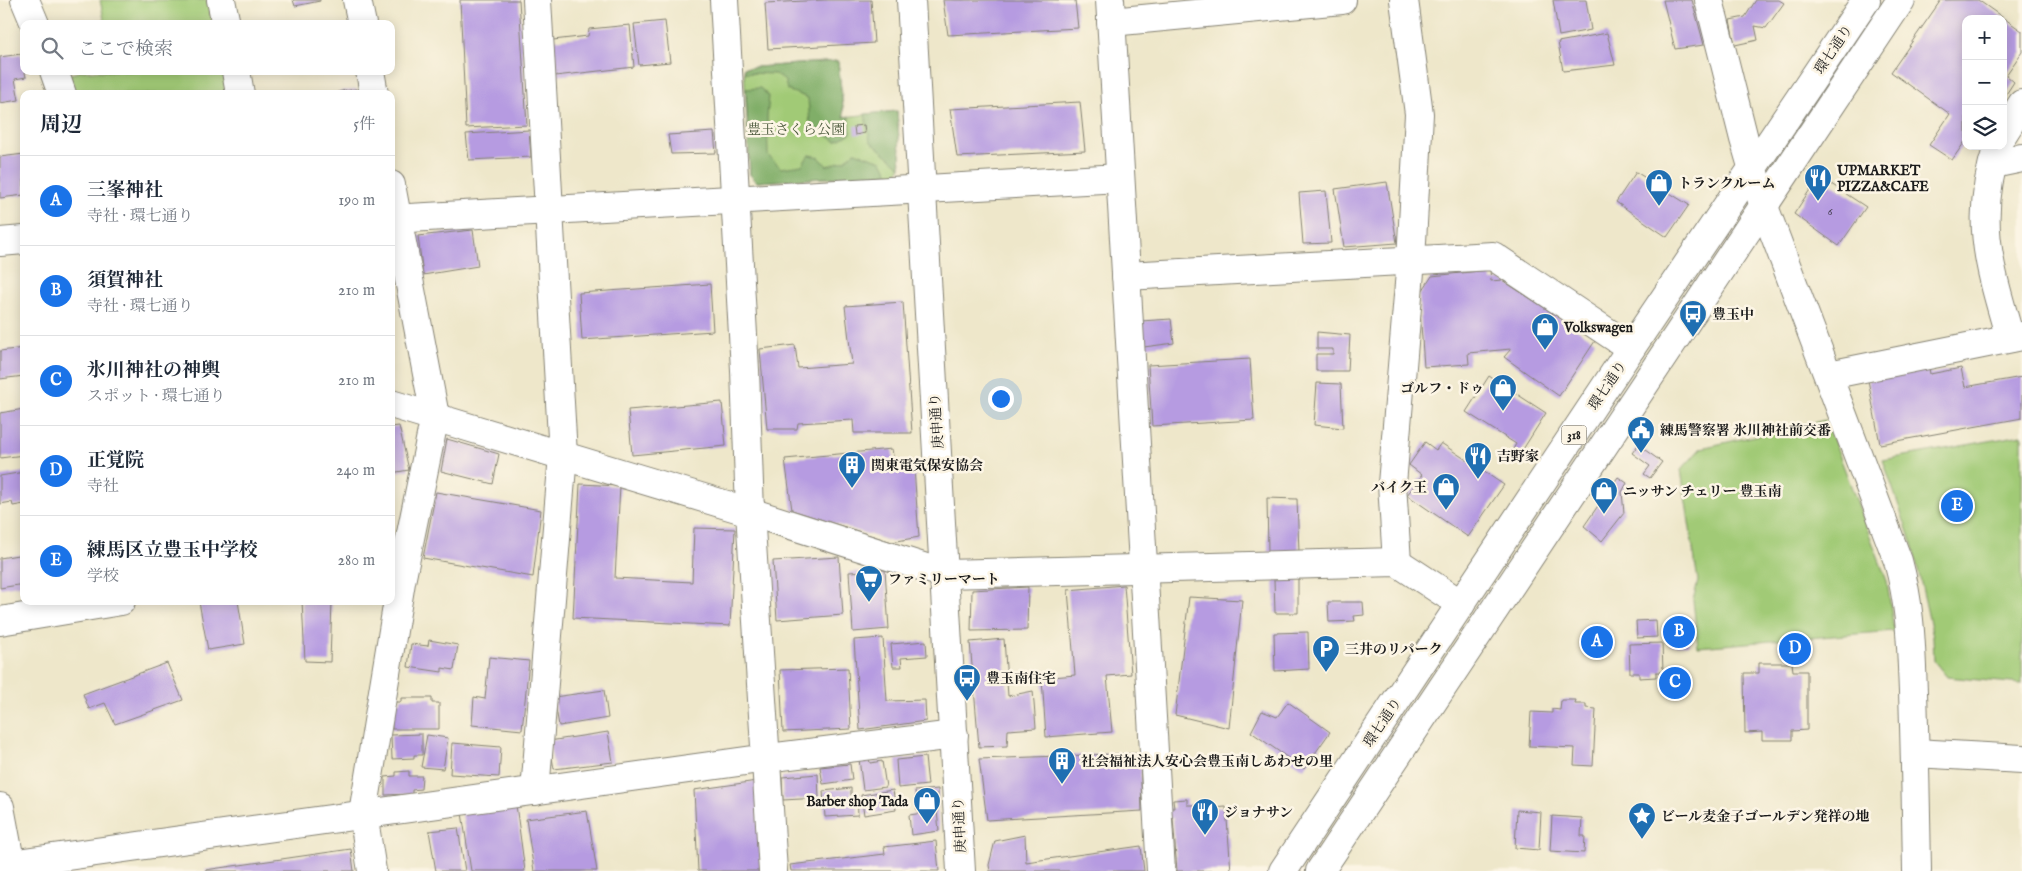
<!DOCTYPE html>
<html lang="ja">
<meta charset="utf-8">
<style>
body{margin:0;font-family:"IM FELL English","Noto Serif JP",serif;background:#f6f6f7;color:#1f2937}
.controls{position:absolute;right:15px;top:15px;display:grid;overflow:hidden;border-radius:10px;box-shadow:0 2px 12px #0003}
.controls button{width:45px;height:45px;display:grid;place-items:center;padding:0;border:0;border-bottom:1px solid #e0e1e3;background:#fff;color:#1f2937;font:25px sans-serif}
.you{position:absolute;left:1000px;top:398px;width:18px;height:18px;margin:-12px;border:4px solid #fff;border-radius:50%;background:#1a73e8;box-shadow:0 0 0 8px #1a73e833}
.badge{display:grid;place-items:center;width:32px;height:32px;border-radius:50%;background:#1a73e8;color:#fff;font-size:16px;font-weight:700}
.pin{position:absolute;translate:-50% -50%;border:2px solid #fff;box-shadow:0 1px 5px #0006}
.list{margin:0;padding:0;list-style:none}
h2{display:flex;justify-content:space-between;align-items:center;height:65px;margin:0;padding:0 20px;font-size:21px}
h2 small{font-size:16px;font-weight:400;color:#747a83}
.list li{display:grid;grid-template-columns:32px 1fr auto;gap:15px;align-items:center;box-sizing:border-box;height:90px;padding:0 20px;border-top:1px solid #e0e1e3}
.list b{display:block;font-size:19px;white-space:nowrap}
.list p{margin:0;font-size:16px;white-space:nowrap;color:#747a83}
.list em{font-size:16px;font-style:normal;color:#747a83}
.icon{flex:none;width:28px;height:28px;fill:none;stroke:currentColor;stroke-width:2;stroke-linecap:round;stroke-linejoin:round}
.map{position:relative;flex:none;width:2022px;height:871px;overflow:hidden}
.search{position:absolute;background:#fff;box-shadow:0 2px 12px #0003;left:20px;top:20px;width:375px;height:55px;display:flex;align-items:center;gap:12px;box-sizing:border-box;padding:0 18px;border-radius:10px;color:#747a83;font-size:19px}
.panel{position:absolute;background:#fff;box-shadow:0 2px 12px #0003;left:20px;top:90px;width:375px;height:515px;border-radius:10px}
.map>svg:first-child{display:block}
</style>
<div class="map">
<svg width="2022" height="871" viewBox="0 0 2022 871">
<rect width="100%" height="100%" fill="#fcf5e5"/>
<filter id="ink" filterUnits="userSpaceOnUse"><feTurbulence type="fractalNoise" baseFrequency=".02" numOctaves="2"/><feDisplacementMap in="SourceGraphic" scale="10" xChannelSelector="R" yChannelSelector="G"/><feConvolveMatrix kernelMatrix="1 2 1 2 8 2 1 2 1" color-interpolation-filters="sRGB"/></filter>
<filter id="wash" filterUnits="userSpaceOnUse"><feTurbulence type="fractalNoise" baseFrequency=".0096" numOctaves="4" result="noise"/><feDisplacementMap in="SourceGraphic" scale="20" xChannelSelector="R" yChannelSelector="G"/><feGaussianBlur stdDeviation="1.12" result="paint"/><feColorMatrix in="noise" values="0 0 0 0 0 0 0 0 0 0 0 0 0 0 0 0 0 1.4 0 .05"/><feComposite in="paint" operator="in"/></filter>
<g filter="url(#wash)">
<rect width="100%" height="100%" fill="#eee7ca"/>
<g fill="#a1ca76" stroke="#5e7349">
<path d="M 100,0 L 207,0 L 213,24 L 105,24 Z"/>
<path d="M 838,61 L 844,117 L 897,111 L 901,167 L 896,174 L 757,182 L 750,175 L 744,68 Z"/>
<path d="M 83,71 L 223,71 L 228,94 L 74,94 L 66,75 Z"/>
<path d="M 1826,420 L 1887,581 L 1894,631 L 1698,647 L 1693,600 L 1698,581 L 1681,470 L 1701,448 Z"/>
<path d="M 2022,435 L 2022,684 L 1947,677 L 1934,661 L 1933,637 L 1913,547 L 1883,460 Z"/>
</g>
<g fill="#80ae67" stroke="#4e6542">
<path d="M 838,61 L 844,117 L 849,116 L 851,133 L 836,141 L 810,125 L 808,98 L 787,90 L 785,81 L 775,74 L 745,73 L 744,68 Z"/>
<path d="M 760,88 L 769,96 L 767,117 L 768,155 L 781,168 L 802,165 L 809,155 L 819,157 L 827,166 L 845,160 L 855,152 L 882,161 L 889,174 L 757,182 L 750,175 L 746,89 Z"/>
<path d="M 897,111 L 901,167 L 870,141 L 865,114 Z"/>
</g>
<g id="blocks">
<g fill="#b69be1">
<path d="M 293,0 L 320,0 L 320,1 L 295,6 Z"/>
<path d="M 460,0 L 519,0 L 527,125 L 466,128 Z"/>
<path d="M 824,0 L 871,0 L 874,43 L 768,49 L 765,3 Z"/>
<path d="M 943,0 L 1075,0 L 1078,28 L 948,35 Z"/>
<path d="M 1553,0 L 1586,0 L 1591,30 L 1559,36 Z"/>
<path d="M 1663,0 L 1692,0 L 1704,45 L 1675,49 Z"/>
<path d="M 1756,0 L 1779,0 L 1784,3 L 1766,28 L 1755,26 L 1758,40 L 1735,45 L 1730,20 L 1745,17 Z"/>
<path d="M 1941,0 L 1978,0 L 2022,31 L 2022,52 L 2006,75 L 2014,82 L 2003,99 L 2003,19 L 1966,19 L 1966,140 L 1952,160 L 1929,145 L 1950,114 L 1891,72 Z"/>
<path d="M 665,21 L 670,62 L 639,65 L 634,24 Z"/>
<path d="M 630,25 L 634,67 L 555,76 L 553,40 L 588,36 L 589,29 Z"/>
<path d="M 1607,33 L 1615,65 L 1563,71 L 1558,42 Z"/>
<path d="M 21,54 L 26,77 L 15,79 L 19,100 L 0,103 L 0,57 Z"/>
<path d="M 356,89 L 358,94 L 331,94 L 346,90 L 346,91 Z"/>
<path d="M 1080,102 L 1085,151 L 957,157 L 950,109 Z"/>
<path d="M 864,125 L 865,133 L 855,135 L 854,126 Z"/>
<path d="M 529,130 L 531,157 L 469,160 L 466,134 Z"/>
<path d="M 714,132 L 716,153 L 671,154 L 668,135 Z"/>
<path d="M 24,154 L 24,195 L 0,198 L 0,157 Z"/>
<path d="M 1636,172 L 1689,205 L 1667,237 L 1616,202 Z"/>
<path d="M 1819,176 L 1866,207 L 1839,246 L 1794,214 Z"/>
<path d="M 1387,182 L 1397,243 L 1344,247 L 1335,189 Z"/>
<path d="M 1326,191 L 1331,243 L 1303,244 L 1299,193 Z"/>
<path d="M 473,230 L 478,266 L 423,275 L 418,236 Z"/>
<path d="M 1490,270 L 1491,281 L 1502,280 L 1595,341 L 1559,396 L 1504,357 L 1511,349 L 1468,353 L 1469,364 L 1424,367 L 1419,296 L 1432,276 Z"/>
<path d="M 710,284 L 713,331 L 582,340 L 579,293 Z"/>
<path d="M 903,302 L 912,433 L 854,433 L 853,420 L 798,423 L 797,429 L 767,429 L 760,349 L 795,345 L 798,368 L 852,364 L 845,306 Z"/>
<path d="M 1171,319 L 1174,343 L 1144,347 L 1141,321 Z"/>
<path d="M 1317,332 L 1350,335 L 1348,371 L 1316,371 L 1316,354 L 1333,354 L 1333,349 L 1317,349 Z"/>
<path d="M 24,348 L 24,376 L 0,379 L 0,351 Z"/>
<path d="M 1250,359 L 1254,420 L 1152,426 L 1148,365 Z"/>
<path d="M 1929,368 L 1930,374 L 1961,368 L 1965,387 L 2022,377 L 2022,418 L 1880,444 L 1868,380 Z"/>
<path d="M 1489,376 L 1546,413 L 1520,454 L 1513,449 L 1516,444 L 1466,412 Z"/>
<path d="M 1317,383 L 1341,384 L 1343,428 L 1314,425 Z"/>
<path d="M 722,402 L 726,446 L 632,455 L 628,410 Z"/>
<path d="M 24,409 L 24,455 L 0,458 L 0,413 Z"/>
<path d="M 399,426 L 409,470 L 391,473 L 391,427 Z"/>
<path d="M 447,439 L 499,454 L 493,484 L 441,471 Z"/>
<path d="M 1425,442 L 1436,450 L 1441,443 L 1504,485 L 1468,537 L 1407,495 L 1422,475 L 1409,465 Z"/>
<path d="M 1638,445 L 1662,462 L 1650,478 L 1644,474 L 1650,466 L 1632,453 Z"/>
<path d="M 892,449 L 895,468 L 914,468 L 919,537 L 892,542 L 792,510 L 785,459 Z"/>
<path d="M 24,472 L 24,504 L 13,506 L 12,502 L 0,504 L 0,476 Z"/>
<path d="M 1618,477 L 1627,483 L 1622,492 L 1624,513 L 1602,541 L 1584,526 Z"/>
<path d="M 580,484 L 620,486 L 615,578 L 692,582 L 694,528 L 735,529 L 730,626 L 573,618 Z"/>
<path d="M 436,492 L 541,510 L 533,577 L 423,558 Z"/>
<path d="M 1267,498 L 1297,499 L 1299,552 L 1268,552 Z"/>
<path d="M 24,554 L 24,584 L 0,588 L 0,558 Z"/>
<path d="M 839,557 L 843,615 L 777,620 L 773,561 Z"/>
<path d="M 885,570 L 889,629 L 853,632 L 849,572 Z"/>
<path d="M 1298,578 L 1298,613 L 1275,613 L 1274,579 Z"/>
<path d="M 1124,585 L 1131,674 L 1107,676 L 1112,732 L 1046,737 L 1042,678 L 1075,675 L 1068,590 Z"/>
<path d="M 1028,587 L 1027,630 L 971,631 L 972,590 Z"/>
<path d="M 1189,597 L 1242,600 L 1229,728 L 1175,715 Z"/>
<path d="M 238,601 L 245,644 L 208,650 L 199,602 Z"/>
<path d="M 302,601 L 332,601 L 330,662 L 305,661 Z"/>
<path d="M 1328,602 L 1363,602 L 1364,615 L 1354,616 L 1355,621 L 1329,622 Z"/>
<path d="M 1656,620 L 1657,637 L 1637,638 L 1636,621 Z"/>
<path d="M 1668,622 L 1691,623 L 1691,641 L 1688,641 L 1689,645 L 1670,645 L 1670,640 L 1668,640 Z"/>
<path d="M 1308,632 L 1309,669 L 1275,671 L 1274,633 Z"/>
<path d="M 883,638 L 887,701 L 925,700 L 926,721 L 860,730 L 854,640 Z"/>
<path d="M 1004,639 L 1008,696 L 1033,691 L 1036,728 L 1008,730 L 1007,746 L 979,747 L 970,642 Z"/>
<path d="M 429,640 L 458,645 L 454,670 L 442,668 L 442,672 L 408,667 L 411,644 L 428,646 Z"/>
<path d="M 926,641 L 927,656 L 901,658 L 902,667 L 893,667 L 891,644 Z"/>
<path d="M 1662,643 L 1663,672 L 1656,672 L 1656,677 L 1639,678 L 1639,673 L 1630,673 L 1629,644 Z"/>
<path d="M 489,657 L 529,661 L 522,730 L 472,725 L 474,697 L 485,699 Z"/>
<path d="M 167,663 L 183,700 L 115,724 L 105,703 L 89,709 L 83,694 Z"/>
<path d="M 1759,663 L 1792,663 L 1793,671 L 1807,671 L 1807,730 L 1792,731 L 1792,740 L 1762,740 L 1762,732 L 1745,733 L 1744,673 L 1759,673 Z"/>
<path d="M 848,668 L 851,729 L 783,732 L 780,670 Z"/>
<path d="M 604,690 L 608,718 L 559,726 L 554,697 Z"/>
<path d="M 401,698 L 432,698 L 432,703 L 439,703 L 439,729 L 392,729 L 392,702 L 401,702 Z"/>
<path d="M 1561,700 L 1576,700 L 1575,704 L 1586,704 L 1586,708 L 1596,709 L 1593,766 L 1574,765 L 1575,748 L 1529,746 L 1531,712 L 1552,713 L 1552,709 L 1560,710 Z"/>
<path d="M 1288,702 L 1330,732 L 1304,769 L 1251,732 L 1262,711 L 1277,717 Z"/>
<path d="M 608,732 L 613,762 L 554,769 L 549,741 Z"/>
<path d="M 422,734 L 422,755 L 414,755 L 414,758 L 392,759 L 391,735 Z"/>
<path d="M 427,735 L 448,738 L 443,769 L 421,767 Z"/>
<path d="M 452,743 L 501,747 L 499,777 L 450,774 Z"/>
<path d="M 1140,753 L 1142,811 L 987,820 L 979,759 Z"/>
<path d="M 925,757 L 928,785 L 898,788 L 896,760 Z"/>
<path d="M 869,758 L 870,763 L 882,761 L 886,787 L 863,790 L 859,759 Z"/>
<path d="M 850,764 L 852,780 L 823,784 L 820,767 Z"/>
<path d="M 409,771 L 409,776 L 422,776 L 421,789 L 412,790 L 412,794 L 385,795 L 385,777 L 396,776 L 396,772 Z"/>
<path d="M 818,774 L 819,798 L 783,800 L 782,777 Z"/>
<path d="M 757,781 L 761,871 L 698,871 L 694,790 Z"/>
<path d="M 851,788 L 851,795 L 857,795 L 858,815 L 825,817 L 823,791 Z"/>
<path d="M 938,789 L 938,808 L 917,810 L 915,791 Z"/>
<path d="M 893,790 L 896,810 L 864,815 L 861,795 Z"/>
<path d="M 1187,799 L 1187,805 L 1200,805 L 1201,809 L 1226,807 L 1231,871 L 1177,871 L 1173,818 L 1168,819 L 1167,808 L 1174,808 L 1173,800 Z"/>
<path d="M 516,805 L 525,871 L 471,871 L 462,813 Z"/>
<path d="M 1517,810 L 1541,812 L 1539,850 L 1515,848 Z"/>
<path d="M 587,811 L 597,871 L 534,871 L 526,819 Z"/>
<path d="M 937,811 L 939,831 L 911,835 L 909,815 Z"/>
<path d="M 1552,816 L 1582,818 L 1581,836 L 1585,836 L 1584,853 L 1550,851 Z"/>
<path d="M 458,828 L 465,871 L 436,871 L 429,831 Z"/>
<path d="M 1025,835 L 1026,862 L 1141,846 L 1144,871 L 990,871 L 989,865 L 995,841 Z"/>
<path d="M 936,841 L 939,871 L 791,871 L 790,865 L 885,854 L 884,847 Z"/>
<path d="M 351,849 L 354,871 L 205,871 L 205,870 Z"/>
</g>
</g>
</g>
<g filter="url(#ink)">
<use href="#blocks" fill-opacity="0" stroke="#858273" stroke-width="1"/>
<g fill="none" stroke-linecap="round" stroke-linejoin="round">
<defs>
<g id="minor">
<path d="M 25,0 L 35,24"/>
<path d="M 221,0 L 226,24"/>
<path d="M 357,0 L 362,24"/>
<path d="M 724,0 L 745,370 L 750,512 L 773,871"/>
<path d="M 1110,0 L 1161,871"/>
<path d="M 1709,0 L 1744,139 L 1763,204 L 1898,561 C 1911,608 1911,645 1913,692 C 1915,752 1916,811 1917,871"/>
<path d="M 1111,22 L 1342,0"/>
<path d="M 54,71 L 62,94"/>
<path d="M 236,71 L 240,94"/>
<path d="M 370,71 L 374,94"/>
<path d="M 2003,134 L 2022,104"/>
<path d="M 1998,146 C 1973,219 1990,268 2010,338"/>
<path d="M 1993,164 L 2022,158"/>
<path d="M 391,219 L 1120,178"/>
<path d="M 0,242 L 24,240"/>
<path d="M 1126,276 L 1493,256 L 1631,348"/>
<path d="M 1829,375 L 2022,336"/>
<path d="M 391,404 L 750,512 L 945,574 L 1397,562 L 1461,604"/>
<path d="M 1397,562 L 1392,484 L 1411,260 L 1419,114 L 1404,0"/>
<path d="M 0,621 L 121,601"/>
<path d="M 1915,753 L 2022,759"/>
<path d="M 535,791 L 563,455 L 537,0"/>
<path d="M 0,807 L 12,871"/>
<path d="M 10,864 L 767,758 L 954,735"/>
<path d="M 372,871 L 363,813 L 401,582 L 435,416 L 391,185"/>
</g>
<g id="major">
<path d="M 911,0 L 961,871"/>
<path d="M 1283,871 L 1631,348 L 1866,0"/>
<path d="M 1320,871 L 1901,0"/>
</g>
</defs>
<use href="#minor" stroke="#858273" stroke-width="30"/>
<use href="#major" stroke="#858273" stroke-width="30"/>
<use href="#minor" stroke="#fff" stroke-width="28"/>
<use href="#major" stroke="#fff" stroke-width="28"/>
</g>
</g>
<defs>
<symbol id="restaurant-pin" viewBox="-11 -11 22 30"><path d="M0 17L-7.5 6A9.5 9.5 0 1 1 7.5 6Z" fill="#1f6fb2" stroke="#fcf5e5"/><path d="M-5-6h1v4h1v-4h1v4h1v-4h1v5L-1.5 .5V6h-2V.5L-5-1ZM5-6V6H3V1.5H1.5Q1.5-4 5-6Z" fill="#fff"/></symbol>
<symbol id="shop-pin" viewBox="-11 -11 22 30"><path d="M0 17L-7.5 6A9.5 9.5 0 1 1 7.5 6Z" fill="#1f6fb2" stroke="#fcf5e5"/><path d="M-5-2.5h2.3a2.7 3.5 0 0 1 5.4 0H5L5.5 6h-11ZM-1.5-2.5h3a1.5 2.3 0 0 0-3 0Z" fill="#fff"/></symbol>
<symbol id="bus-pin" viewBox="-11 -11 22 30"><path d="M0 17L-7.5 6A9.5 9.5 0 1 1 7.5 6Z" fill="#1f6fb2" stroke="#fcf5e5"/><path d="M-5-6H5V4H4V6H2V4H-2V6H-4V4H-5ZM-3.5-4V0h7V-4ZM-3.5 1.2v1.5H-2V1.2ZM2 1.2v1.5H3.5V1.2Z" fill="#fff"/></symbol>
<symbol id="civic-pin" viewBox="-11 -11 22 30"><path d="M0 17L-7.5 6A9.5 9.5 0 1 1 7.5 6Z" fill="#1f6fb2" stroke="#fcf5e5"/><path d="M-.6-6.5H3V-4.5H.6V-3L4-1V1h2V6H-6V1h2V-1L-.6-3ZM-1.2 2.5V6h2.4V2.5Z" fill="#fff"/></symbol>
<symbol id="building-pin" viewBox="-11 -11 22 30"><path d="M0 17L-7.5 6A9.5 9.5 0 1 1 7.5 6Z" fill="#1f6fb2" stroke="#fcf5e5"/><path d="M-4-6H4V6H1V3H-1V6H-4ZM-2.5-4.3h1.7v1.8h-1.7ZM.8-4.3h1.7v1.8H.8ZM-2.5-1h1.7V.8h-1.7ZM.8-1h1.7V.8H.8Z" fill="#fff"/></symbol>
<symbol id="supermarket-pin" viewBox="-11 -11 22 30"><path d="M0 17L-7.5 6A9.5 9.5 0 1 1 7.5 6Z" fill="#1f6fb2" stroke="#fcf5e5"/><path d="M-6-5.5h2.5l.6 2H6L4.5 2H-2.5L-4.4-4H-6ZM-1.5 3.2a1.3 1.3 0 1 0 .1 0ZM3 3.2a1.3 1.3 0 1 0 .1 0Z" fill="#fff"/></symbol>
<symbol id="parking-pin" viewBox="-11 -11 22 30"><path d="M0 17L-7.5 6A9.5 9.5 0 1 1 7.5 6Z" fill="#1f6fb2" stroke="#fcf5e5"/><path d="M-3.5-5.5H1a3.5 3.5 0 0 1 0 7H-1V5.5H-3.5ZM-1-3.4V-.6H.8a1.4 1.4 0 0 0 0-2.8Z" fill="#fff"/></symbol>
<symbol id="sight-pin" viewBox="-11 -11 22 30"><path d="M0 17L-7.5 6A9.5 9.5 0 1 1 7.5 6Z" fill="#1f6fb2" stroke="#fcf5e5"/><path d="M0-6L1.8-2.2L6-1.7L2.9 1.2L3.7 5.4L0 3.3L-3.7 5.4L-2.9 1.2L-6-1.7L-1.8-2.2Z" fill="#fff"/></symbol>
</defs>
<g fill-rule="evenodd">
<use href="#restaurant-pin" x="1802" y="162" width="32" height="43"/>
<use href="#shop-pin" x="1643" y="167" width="32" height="43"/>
<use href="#bus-pin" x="1677" y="298" width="32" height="43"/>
<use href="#shop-pin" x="1529" y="311" width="32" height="43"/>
<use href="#shop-pin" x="1487" y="372" width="32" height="43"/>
<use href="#civic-pin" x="1625" y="414" width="32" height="43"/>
<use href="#restaurant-pin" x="1462" y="440" width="32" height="43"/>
<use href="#building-pin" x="836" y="449" width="32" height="43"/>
<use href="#shop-pin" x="1430" y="471" width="32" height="43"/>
<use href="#shop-pin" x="1588" y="475" width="32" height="43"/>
<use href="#supermarket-pin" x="853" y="563" width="32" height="43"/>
<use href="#parking-pin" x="1310" y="633" width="32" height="43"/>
<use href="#bus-pin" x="951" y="662" width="32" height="43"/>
<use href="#building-pin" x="1046" y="745" width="32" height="43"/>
<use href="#shop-pin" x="911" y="785" width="32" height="43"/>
<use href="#restaurant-pin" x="1189" y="796" width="32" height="43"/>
<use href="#sight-pin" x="1626" y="800" width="32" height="43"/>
</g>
<g text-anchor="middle" stroke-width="5" stroke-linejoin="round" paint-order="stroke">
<g font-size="11" fill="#423c4d">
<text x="1830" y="215">6</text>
</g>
<rect fill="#fcf5e5" stroke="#5f5d58" stroke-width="1" x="1561.5" y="425.5" width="25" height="19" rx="4"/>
<g font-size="12" font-weight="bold" fill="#1c1c1c">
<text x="1574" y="439">318</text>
</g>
<g font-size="14" fill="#1c1c1c" stroke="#fcf5e5">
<text transform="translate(1833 49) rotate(-56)" y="5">環七通り</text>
<text transform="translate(1607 385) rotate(-56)" y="5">環七通り</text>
<text transform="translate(936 421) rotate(-94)" y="5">庚申通り</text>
<text transform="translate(1382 722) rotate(-56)" y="5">環七通り</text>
<text transform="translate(959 825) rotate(-93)" y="5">庚申通り</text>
</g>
<g font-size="14" fill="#4b593c" stroke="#fcf5e5">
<text x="796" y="134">豊玉さくら公園</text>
</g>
<g font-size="14" font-weight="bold" fill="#1c1c1c" stroke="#fcf5e5" text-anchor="start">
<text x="1837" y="175">UPMARKET<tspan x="1837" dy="16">PIZZA&amp;CAFE</tspan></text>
<text x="1678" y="188">トランクルーム</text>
<text x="1712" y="319">豊玉中</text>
<text x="1564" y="332">Volkswagen</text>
<text x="1484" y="393" text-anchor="end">ゴルフ・ドゥ</text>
<text x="1660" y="435">練馬警察署 氷川神社前交番</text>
<text x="1497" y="461">吉野家</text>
<text x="871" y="470">関東電気保安協会</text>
<text x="1427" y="492" text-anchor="end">バイク王</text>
<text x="1623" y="496">ニッサン チェリー 豊玉南</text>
<text x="888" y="584">ファミリーマート</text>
<text x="1345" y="654">三井のリパーク</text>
<text x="986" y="683">豊玉南住宅</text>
<text x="1081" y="766">社会福祉法人安心会豊玉南しあわせの里</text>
<text x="908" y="806" text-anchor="end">Barber shop Tada</text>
<text x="1224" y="817">ジョナサン</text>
<text x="1661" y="821">ビール麦金子ゴールデン発祥の地</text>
</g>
</g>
</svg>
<div class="controls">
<button>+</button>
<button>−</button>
<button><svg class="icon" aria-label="layers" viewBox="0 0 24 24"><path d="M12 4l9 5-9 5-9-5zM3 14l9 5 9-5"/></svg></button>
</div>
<div class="you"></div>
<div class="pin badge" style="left:1597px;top:642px">A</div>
<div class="pin badge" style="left:1679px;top:632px">B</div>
<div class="pin badge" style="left:1675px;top:683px">C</div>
<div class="pin badge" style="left:1795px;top:649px">D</div>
<div class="pin badge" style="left:1957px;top:506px">E</div>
<div class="search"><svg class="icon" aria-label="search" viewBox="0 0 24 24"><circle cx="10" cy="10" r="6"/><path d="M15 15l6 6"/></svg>ここで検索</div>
<section class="panel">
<h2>周辺<small>5件</small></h2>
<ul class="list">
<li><span class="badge">A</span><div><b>三峯神社</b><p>寺社 · 環七通り</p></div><em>190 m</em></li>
<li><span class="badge">B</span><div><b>須賀神社</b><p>寺社 · 環七通り</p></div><em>210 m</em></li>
<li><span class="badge">C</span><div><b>氷川神社の神輿</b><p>スポット · 環七通り</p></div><em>210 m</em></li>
<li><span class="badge">D</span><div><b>正覚院</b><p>寺社</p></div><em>240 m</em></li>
<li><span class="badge">E</span><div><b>練馬区立豊玉中学校</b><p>学校</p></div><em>280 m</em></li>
</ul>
</section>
</div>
